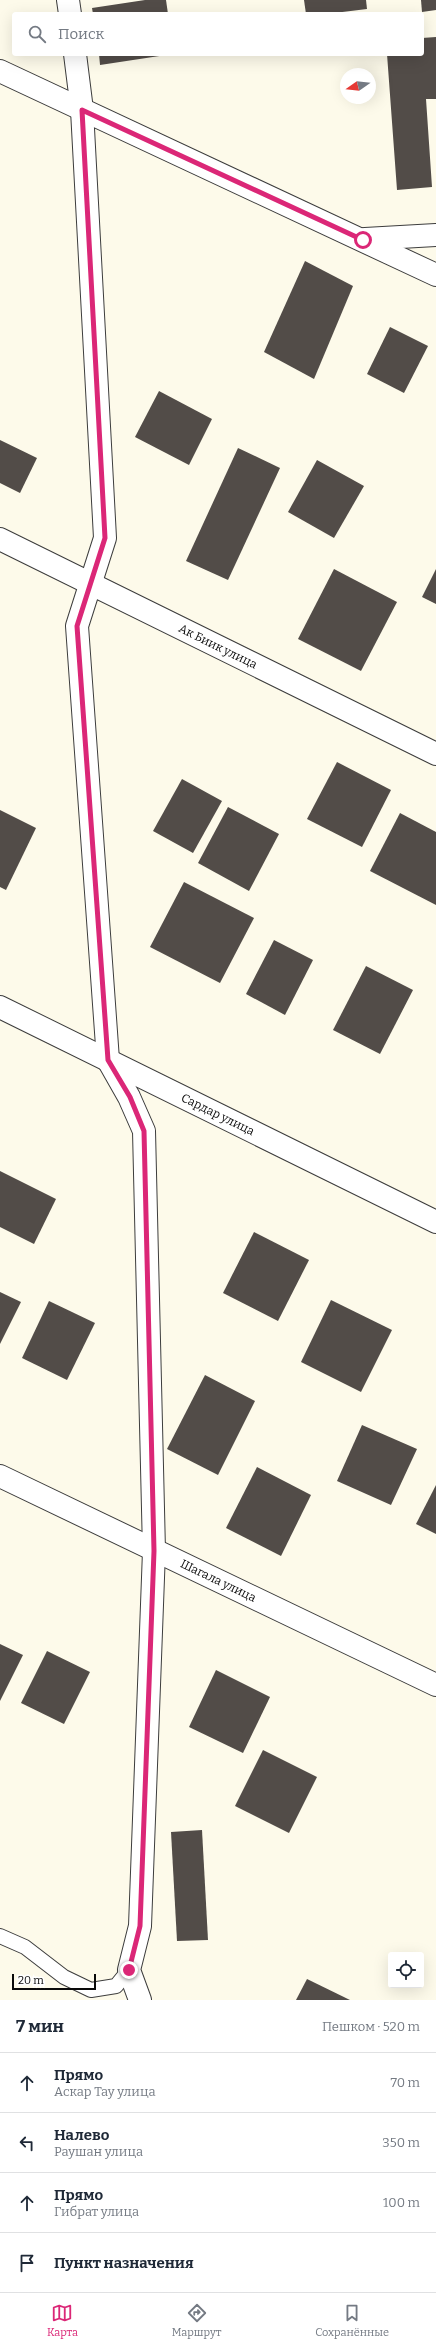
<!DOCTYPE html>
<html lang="ru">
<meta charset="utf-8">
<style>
body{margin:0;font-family:Bitter,serif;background:#f2f2f3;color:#1f2937}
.controls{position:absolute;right:12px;bottom:12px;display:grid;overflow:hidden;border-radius:4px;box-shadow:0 4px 16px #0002}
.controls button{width:36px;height:36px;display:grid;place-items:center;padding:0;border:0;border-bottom:1px solid #e0e1e3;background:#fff;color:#1f2937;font:20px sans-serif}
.compass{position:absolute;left:340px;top:68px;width:36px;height:36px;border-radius:50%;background:#fff;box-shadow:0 4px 16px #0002;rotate:256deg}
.scale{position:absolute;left:12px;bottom:10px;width:84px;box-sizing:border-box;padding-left:4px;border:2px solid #0a0a0a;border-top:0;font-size:11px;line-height:14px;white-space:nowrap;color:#0a0a0a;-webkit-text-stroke:3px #fff;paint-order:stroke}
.stop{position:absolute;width:12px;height:12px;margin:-9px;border:3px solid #db2777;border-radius:50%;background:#fff}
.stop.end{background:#db2777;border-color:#fff;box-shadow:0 1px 4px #0008}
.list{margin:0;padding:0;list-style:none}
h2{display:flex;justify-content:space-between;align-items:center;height:52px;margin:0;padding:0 16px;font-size:17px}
h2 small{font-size:13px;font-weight:400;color:#747a83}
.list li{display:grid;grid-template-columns:26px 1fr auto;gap:12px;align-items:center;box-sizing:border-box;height:60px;padding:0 16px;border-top:1px solid #e0e1e3}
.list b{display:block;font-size:15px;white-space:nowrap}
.list p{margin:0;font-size:13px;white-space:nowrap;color:#747a83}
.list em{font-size:13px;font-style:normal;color:#747a83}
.icon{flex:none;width:22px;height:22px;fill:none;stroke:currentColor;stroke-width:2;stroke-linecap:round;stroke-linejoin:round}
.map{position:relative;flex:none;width:436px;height:2000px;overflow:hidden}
.search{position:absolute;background:#fff;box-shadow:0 4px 16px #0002;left:12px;right:12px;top:12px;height:44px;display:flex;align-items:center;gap:10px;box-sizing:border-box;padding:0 14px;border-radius:4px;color:#747a83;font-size:15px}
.sheet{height:292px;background:#fff}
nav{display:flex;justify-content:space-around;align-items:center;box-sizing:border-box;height:56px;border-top:1px solid #e0e1e3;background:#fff;font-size:11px;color:#747a83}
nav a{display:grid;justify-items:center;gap:2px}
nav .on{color:#db2777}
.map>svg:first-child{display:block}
</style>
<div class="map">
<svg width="436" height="2000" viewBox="0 0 436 2000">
<rect width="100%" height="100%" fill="#fdfaea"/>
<g fill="#524c48">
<path d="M 145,0 L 166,0 L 168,14 L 93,14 L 92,8 Z"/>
<path d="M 304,0 L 366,0 L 367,9 L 326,14 L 306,14 Z"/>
<path d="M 421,0 L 436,0 L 436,10 L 422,12 Z"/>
<path d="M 436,37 L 436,99 L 426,99 L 432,187 L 397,190 L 387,54 L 422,54 L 422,38 Z"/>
<path d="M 99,54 L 166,54 L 166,55 L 100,65 Z"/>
<path d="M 305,261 L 353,286 L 314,379 L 264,352 Z"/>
<path d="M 390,327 L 428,346 L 404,393 L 367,374 Z"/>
<path d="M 159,391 L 212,419 L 189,465 L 135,437 Z"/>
<path d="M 0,440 L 37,458 L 20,493 L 0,483 Z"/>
<path d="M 238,448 L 280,468 L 228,580 L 186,561 Z"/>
<path d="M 317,460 L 364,486 L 334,538 L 288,512 Z"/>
<path d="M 334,569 L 397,602 L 361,671 L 298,639 Z"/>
<path d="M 436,569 L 436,604 L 422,597 Z"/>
<path d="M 337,762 L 391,790 L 362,847 L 307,819 Z"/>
<path d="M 182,779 L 222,801 L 193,853 L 153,831 Z"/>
<path d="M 228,807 L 279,834 L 249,891 L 198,863 Z"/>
<path d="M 0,810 L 36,828 L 6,890 L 0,887 Z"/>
<path d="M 400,813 L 436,832 L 436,905 L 370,871 Z"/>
<path d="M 184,882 L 254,918 L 220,983 L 150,947 Z"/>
<path d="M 274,940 L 313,960 L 285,1015 L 246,994 Z"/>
<path d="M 366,966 L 413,990 L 380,1054 L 333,1030 Z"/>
<path d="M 0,1171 L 56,1199 L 34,1244 L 0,1227 Z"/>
<path d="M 254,1232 L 309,1260 L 278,1321 L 223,1293 Z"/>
<path d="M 0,1292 L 21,1302 L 0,1344 Z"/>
<path d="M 331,1300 L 392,1330 L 361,1392 L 301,1362 Z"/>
<path d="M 49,1301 L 95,1323 L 67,1380 L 22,1358 Z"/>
<path d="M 205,1375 L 255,1401 L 218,1475 L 167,1449 Z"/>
<path d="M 362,1425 L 417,1449 L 391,1505 L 337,1481 Z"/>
<path d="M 257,1467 L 311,1495 L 281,1556 L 226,1528 Z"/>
<path d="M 436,1485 L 436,1534 L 416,1524 Z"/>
<path d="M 0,1644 L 23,1655 L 0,1701 Z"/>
<path d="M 47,1651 L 90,1672 L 64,1724 L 21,1703 Z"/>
<path d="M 216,1670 L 270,1697 L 243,1753 L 189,1727 Z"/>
<path d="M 263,1750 L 317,1777 L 289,1833 L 235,1806 Z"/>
<path d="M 202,1830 L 208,1940 L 177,1941 L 171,1832 Z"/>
<path d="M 307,1979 L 350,2000 L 296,2000 Z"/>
</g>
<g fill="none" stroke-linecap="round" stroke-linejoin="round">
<defs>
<path id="lane" d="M 0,1936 L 25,1947 L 64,1977 L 91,1990 L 116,1986 L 129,1970"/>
<g id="street">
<path d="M 68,0 L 70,14"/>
<path d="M 75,54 L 82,110 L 105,538 L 77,626 L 108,1060 L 129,1097 L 144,1131 L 154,1551 L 140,1926 L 129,1970 L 140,2000"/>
<path d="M 0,71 L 436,275"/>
<path d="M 365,239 L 436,235"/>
<path id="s1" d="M 0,539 L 436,754"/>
<path id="s2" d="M 0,1007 L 436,1222"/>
<path id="s3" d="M 0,1476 L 436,1685"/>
</g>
</defs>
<use href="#lane" stroke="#3d3d3d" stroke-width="16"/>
<use href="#street" stroke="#3d3d3d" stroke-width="24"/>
<use href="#lane" stroke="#fff" stroke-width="14"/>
<use href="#street" stroke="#fff" stroke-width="22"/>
</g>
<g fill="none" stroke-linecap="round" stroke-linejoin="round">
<path stroke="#db2777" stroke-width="5" d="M 129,1970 L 140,1926 L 154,1551 L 144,1131 L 130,1097 L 108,1060 L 77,626 L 105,538 L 82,110 L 363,240"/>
</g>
<g text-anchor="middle" stroke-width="4" stroke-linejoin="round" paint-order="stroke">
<g font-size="12" fill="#0a0a0a" stroke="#fff">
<text dy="4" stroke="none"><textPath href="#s1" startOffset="243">Ак Биик улица</textPath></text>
<text dy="4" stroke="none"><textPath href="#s2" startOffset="243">Сардар улица</textPath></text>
<text dy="4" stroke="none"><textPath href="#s3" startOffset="242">Шагала улица</textPath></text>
</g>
</g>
</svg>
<div class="controls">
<button><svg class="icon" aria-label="locate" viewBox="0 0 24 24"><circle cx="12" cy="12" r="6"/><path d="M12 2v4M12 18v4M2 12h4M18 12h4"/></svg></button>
</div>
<svg class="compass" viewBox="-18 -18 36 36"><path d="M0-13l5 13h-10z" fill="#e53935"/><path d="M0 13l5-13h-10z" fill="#747a83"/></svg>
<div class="scale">20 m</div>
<div class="stop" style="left:363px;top:240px"></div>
<div class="stop end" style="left:129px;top:1970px"></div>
<div class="search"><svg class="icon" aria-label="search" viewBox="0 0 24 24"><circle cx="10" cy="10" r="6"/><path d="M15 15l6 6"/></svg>Поиск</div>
</div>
<section class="sheet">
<h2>7 мин<small>Пешком · 520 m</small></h2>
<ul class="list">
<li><svg class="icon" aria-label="ahead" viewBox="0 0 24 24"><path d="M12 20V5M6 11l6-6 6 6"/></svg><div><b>Прямо</b><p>Аскар Тау улица</p></div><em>70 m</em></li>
<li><svg class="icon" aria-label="left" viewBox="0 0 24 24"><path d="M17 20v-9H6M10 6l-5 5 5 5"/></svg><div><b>Налево</b><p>Раушан улица</p></div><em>350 m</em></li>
<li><svg class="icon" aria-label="ahead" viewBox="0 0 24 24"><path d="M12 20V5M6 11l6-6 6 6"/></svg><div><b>Прямо</b><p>Гибрат улица</p></div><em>100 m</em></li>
<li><svg class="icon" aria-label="arrive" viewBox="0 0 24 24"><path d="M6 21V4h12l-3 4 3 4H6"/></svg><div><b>Пункт назначения</b></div></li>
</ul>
</section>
<nav>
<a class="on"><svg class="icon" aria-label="map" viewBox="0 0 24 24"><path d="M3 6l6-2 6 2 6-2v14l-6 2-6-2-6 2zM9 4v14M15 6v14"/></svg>Карта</a>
<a><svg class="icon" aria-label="directions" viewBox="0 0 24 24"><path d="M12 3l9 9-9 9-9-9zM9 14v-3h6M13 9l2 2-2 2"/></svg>Маршрут</a>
<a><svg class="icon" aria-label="saved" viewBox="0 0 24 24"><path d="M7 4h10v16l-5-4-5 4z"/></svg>Сохранённые</a>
</nav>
